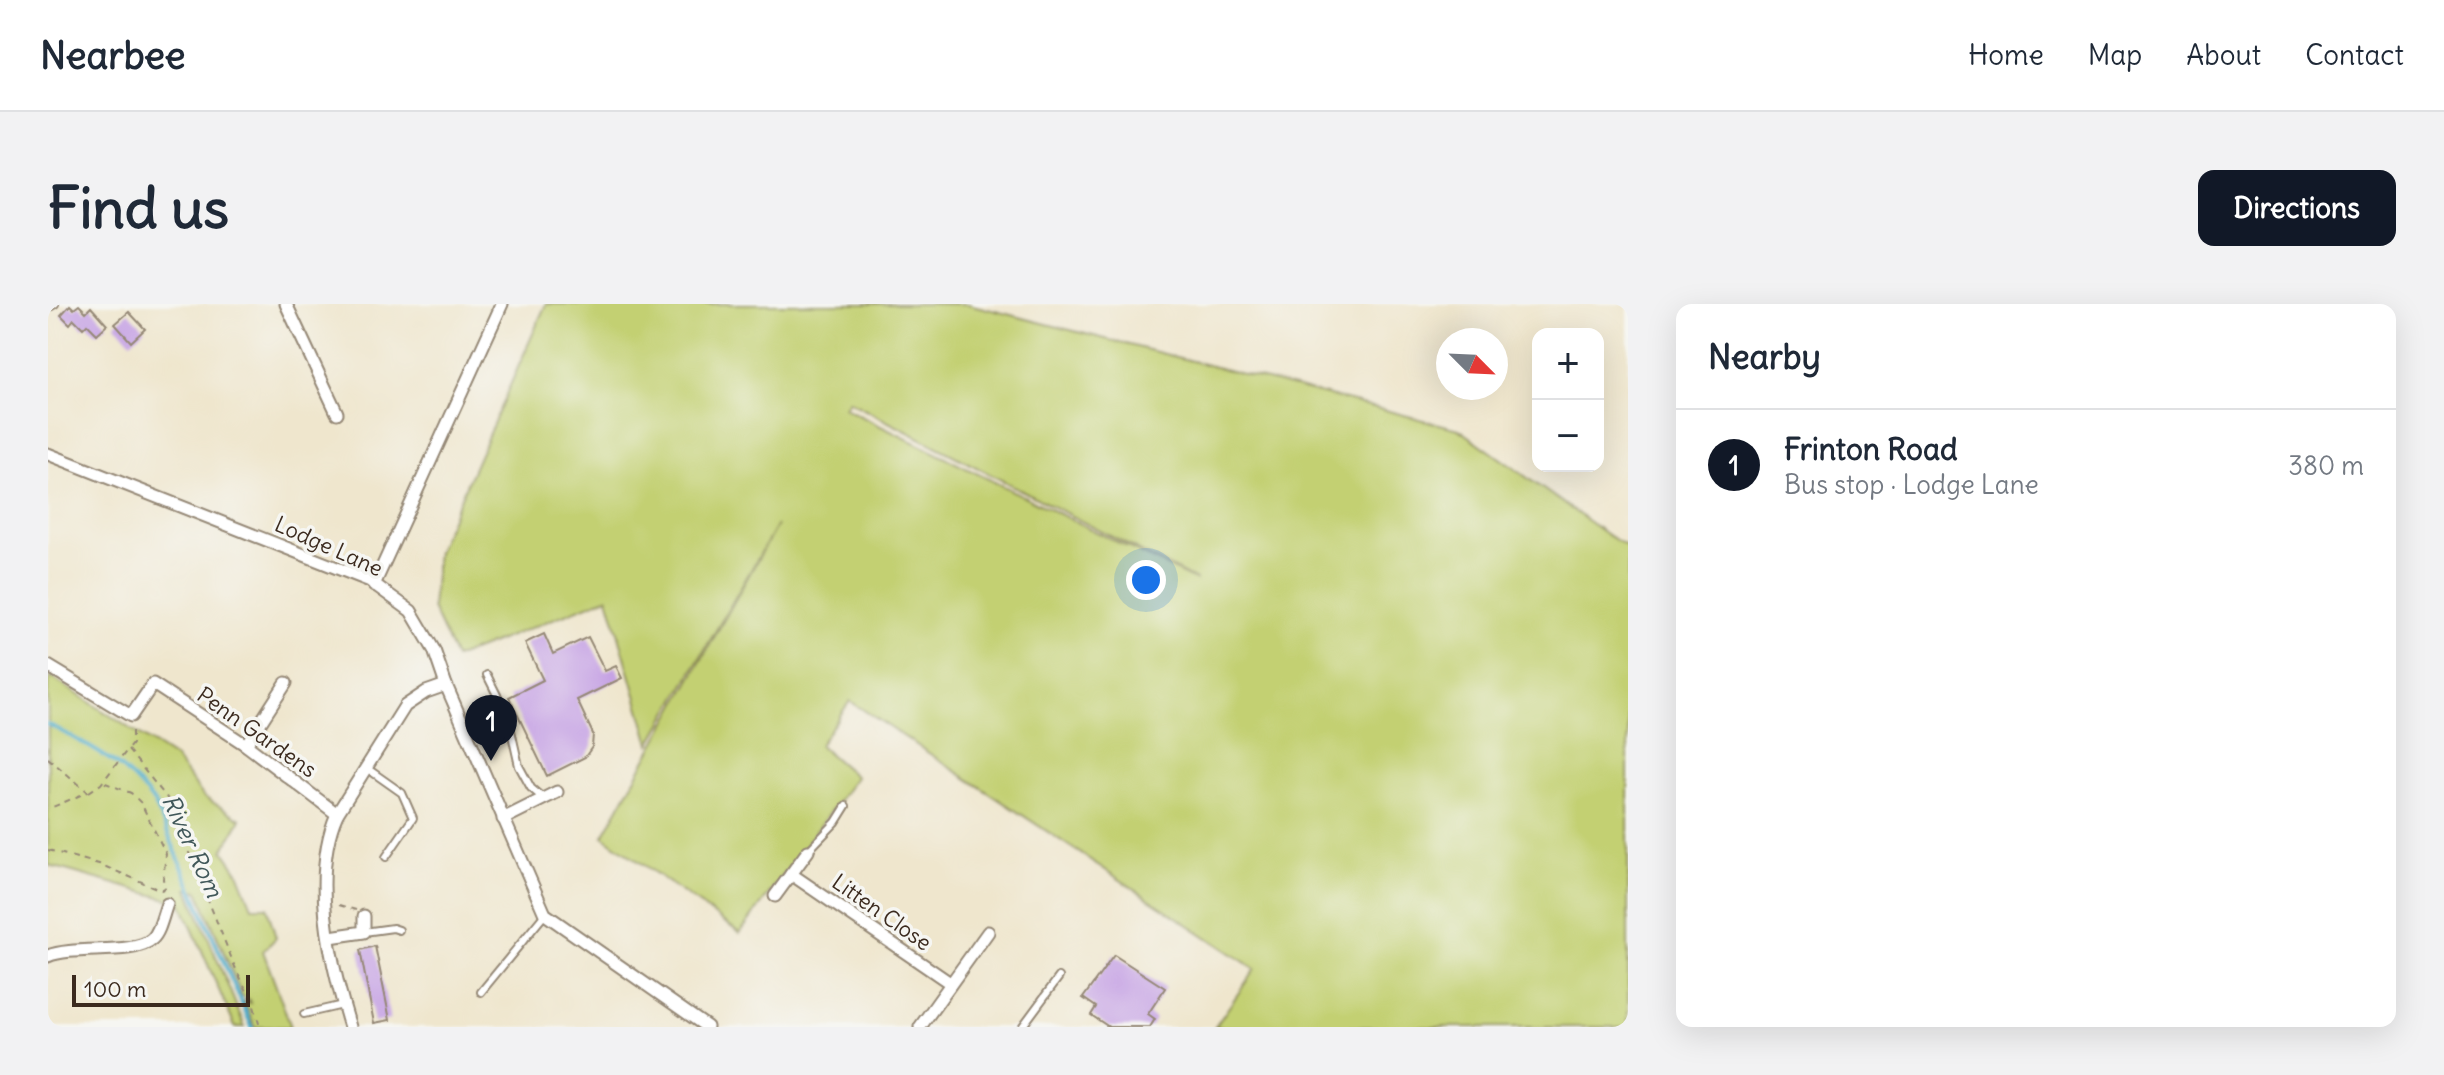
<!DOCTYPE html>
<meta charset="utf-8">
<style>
body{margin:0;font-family:Delius,sans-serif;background:#f2f2f3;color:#1f2937}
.controls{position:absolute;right:24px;top:24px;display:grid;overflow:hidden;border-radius:16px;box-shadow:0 8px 32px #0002}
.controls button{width:72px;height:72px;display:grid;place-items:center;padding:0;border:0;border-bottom:2px solid #e0e1e3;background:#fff;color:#1f2937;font:40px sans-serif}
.compass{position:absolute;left:1388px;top:24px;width:72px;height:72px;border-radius:50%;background:#fff;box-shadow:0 8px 32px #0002;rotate:114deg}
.scale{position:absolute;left:24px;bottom:20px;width:178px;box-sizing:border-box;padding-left:8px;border:4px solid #3b2a1e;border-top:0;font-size:22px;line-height:28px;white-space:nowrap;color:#3b2a1e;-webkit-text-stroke:6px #f6f6f2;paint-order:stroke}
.you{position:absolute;left:1098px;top:276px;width:28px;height:28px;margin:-20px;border:6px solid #fff;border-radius:50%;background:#1a73e8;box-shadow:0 0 0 12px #1a73e833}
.badge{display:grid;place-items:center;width:52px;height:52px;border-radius:50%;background:#111827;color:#fff;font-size:26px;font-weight:700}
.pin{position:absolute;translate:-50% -66px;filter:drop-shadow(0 2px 4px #0008)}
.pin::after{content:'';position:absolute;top:42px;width:28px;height:24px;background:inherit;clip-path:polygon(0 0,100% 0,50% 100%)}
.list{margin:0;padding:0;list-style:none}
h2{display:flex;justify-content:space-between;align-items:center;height:104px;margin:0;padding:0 32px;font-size:34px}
h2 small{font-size:26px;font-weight:400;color:#747a83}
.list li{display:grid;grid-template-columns:52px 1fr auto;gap:24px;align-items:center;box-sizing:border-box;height:112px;padding:0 32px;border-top:2px solid #e0e1e3}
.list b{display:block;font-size:30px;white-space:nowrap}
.list p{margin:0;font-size:26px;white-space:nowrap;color:#747a83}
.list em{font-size:26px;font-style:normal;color:#747a83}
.map{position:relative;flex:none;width:1580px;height:723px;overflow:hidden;border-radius:16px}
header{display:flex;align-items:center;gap:48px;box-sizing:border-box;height:112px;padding:0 40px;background:#fff;border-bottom:2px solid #e0e1e3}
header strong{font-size:38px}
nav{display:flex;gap:44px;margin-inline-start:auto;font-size:28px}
.intro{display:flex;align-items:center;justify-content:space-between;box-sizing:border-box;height:192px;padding:0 48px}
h1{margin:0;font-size:56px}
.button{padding:20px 36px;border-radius:16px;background:#111827;color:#fff;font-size:28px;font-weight:700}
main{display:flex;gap:48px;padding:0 48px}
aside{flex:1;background:#fff;border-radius:16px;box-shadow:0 8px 32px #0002}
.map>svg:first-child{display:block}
</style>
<header>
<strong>Nearbee</strong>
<nav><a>Home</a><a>Map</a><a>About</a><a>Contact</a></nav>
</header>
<div class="intro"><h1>Find us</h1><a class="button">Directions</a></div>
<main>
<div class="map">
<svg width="1580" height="723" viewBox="0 0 1580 723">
<rect width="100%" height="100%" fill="#f6f6f2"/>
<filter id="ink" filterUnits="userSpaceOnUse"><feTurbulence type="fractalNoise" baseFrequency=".0125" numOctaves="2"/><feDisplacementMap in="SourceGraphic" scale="16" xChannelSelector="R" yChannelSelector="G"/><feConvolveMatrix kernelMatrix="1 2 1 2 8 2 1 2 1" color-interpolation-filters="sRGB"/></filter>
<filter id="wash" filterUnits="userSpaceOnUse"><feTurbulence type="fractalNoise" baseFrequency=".006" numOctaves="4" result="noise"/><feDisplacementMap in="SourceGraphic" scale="32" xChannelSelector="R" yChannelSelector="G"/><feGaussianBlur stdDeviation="1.8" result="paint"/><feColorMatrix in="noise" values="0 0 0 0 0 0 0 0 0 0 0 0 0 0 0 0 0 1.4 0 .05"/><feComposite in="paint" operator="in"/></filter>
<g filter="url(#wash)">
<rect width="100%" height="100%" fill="#efe6cd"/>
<g fill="#c3d072" stroke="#7f7d48" stroke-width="2" fill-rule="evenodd">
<path d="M 498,0 L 920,0 L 1411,125 L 1561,232 L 1580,243 L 1580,723 L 1167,723 L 1207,665 L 802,397 L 771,441 L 808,473 L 692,629 L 555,532 L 729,221 L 602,440 L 560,293 L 407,354 L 384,304 L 389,247 ZM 800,97 L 1148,276 L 1148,277 L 796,104 Z"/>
<path d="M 3,373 L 127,454 L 156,493 L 193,515 L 175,546 L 190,568 L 204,603 L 219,603 L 228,634 L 215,647 L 243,723 L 207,723 L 196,697 L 202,699 L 201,696 L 194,692 L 150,587 L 140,585 L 197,723 L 187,723 L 131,594 L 126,597 L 0,561 L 0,380 Z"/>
</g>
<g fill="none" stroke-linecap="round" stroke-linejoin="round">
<path stroke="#4bacca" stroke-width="4" d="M 0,420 C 44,444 76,458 107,500 L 204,723"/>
</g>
<g id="blocks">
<g fill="#c6a3e4">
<path d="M 22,1 L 26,5 L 31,1 L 38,8 L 43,3 L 59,21 L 49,30 L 39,20 L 35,24 L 26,15 L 22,20 L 13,11 Z"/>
<path d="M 81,8 L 97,25 L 83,38 L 67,20 Z"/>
<path d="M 496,330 L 505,350 L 540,333 L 557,367 L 568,362 L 574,374 L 529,396 L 545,430 L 544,443 L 537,453 L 499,472 L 461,393 L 495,376 L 477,339 Z"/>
<path d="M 327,642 L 342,716 L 326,719 L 312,646 Z"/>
<path d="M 1066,651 L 1117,684 L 1100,710 L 1107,715 L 1102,723 L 1061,723 L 1043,711 L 1048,703 L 1035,694 Z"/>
</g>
</g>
</g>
<g filter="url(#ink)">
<use href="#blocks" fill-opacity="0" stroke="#958876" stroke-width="2"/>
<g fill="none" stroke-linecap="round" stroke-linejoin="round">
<defs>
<g id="lane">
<path d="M 0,4 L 7,0"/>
<path d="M 439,371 L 460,413 L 471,462 L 483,484 L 496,495"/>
<path d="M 320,465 L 354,489 L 365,514 L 338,553"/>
<path d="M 760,547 L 788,518 L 798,502"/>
<path d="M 316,628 L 345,624 L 351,626"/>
<path d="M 433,688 L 497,610"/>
<path d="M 256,710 L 295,701"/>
<path d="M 974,723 L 1011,673"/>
</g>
<g id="street">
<path d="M 238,0 L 289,109"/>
<path d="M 0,150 L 322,277 L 363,307 L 386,346 L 398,381 L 497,610 L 659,723"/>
<path d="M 326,281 L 454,0"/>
<path d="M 0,362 L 83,412 L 105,380 L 198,441 L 289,510"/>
<path d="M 198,441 L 238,379"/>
<path d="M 455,515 L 509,488"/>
<path d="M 743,570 L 902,679"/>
<path d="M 727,592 L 760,547"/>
<path d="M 282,633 L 316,628 L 316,612"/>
<path d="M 0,652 C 26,641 86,652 104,635 C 112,628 115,610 119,600"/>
<path d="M 302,723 C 283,662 262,571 289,510 L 357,402 L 378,388 L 398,381"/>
<path d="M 872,723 L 940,628"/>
</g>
</defs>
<use href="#lane" stroke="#958876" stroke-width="10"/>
<use href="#street" stroke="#958876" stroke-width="15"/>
<g stroke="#958876" stroke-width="2" stroke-dasharray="6 6" stroke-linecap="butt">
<path d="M 80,446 L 119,494 L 187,663 L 205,699 L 212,723"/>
<path d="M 0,454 L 40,488 L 0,505"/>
<path d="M 41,488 L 53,480 L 84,440 L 84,424"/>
<path d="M 0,546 L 51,560 L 113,586 L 117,584 L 115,575 L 118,550 L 93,499 L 83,489 L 55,478"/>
<path d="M 291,601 L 308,606"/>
</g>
<use href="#lane" stroke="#fff" stroke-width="6"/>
<use href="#street" stroke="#fff" stroke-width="11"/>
</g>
</g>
<g text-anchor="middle" stroke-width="7" stroke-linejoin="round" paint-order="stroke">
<g font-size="22" fill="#3b2a1e" stroke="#f6f6f2">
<text transform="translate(281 242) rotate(24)" y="8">Lodge Lane</text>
<text transform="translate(209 428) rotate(35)" y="8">Penn Gardens</text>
<text transform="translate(834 608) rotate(35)" y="8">Litten Close</text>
</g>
<g font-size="24" font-style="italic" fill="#41585a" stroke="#f6f6f2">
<text transform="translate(144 542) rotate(65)" y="8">River Rom</text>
</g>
</g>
</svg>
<div class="controls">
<button>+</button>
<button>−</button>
</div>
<svg class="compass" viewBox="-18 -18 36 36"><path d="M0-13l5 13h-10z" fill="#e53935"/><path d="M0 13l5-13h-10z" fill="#747a83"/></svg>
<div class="scale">100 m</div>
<div class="you"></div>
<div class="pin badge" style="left:443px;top:457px">1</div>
</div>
<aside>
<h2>Nearby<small></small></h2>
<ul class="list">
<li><span class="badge">1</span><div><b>Frinton Road</b><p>Bus stop · Lodge Lane</p></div><em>380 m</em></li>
</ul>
</aside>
</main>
